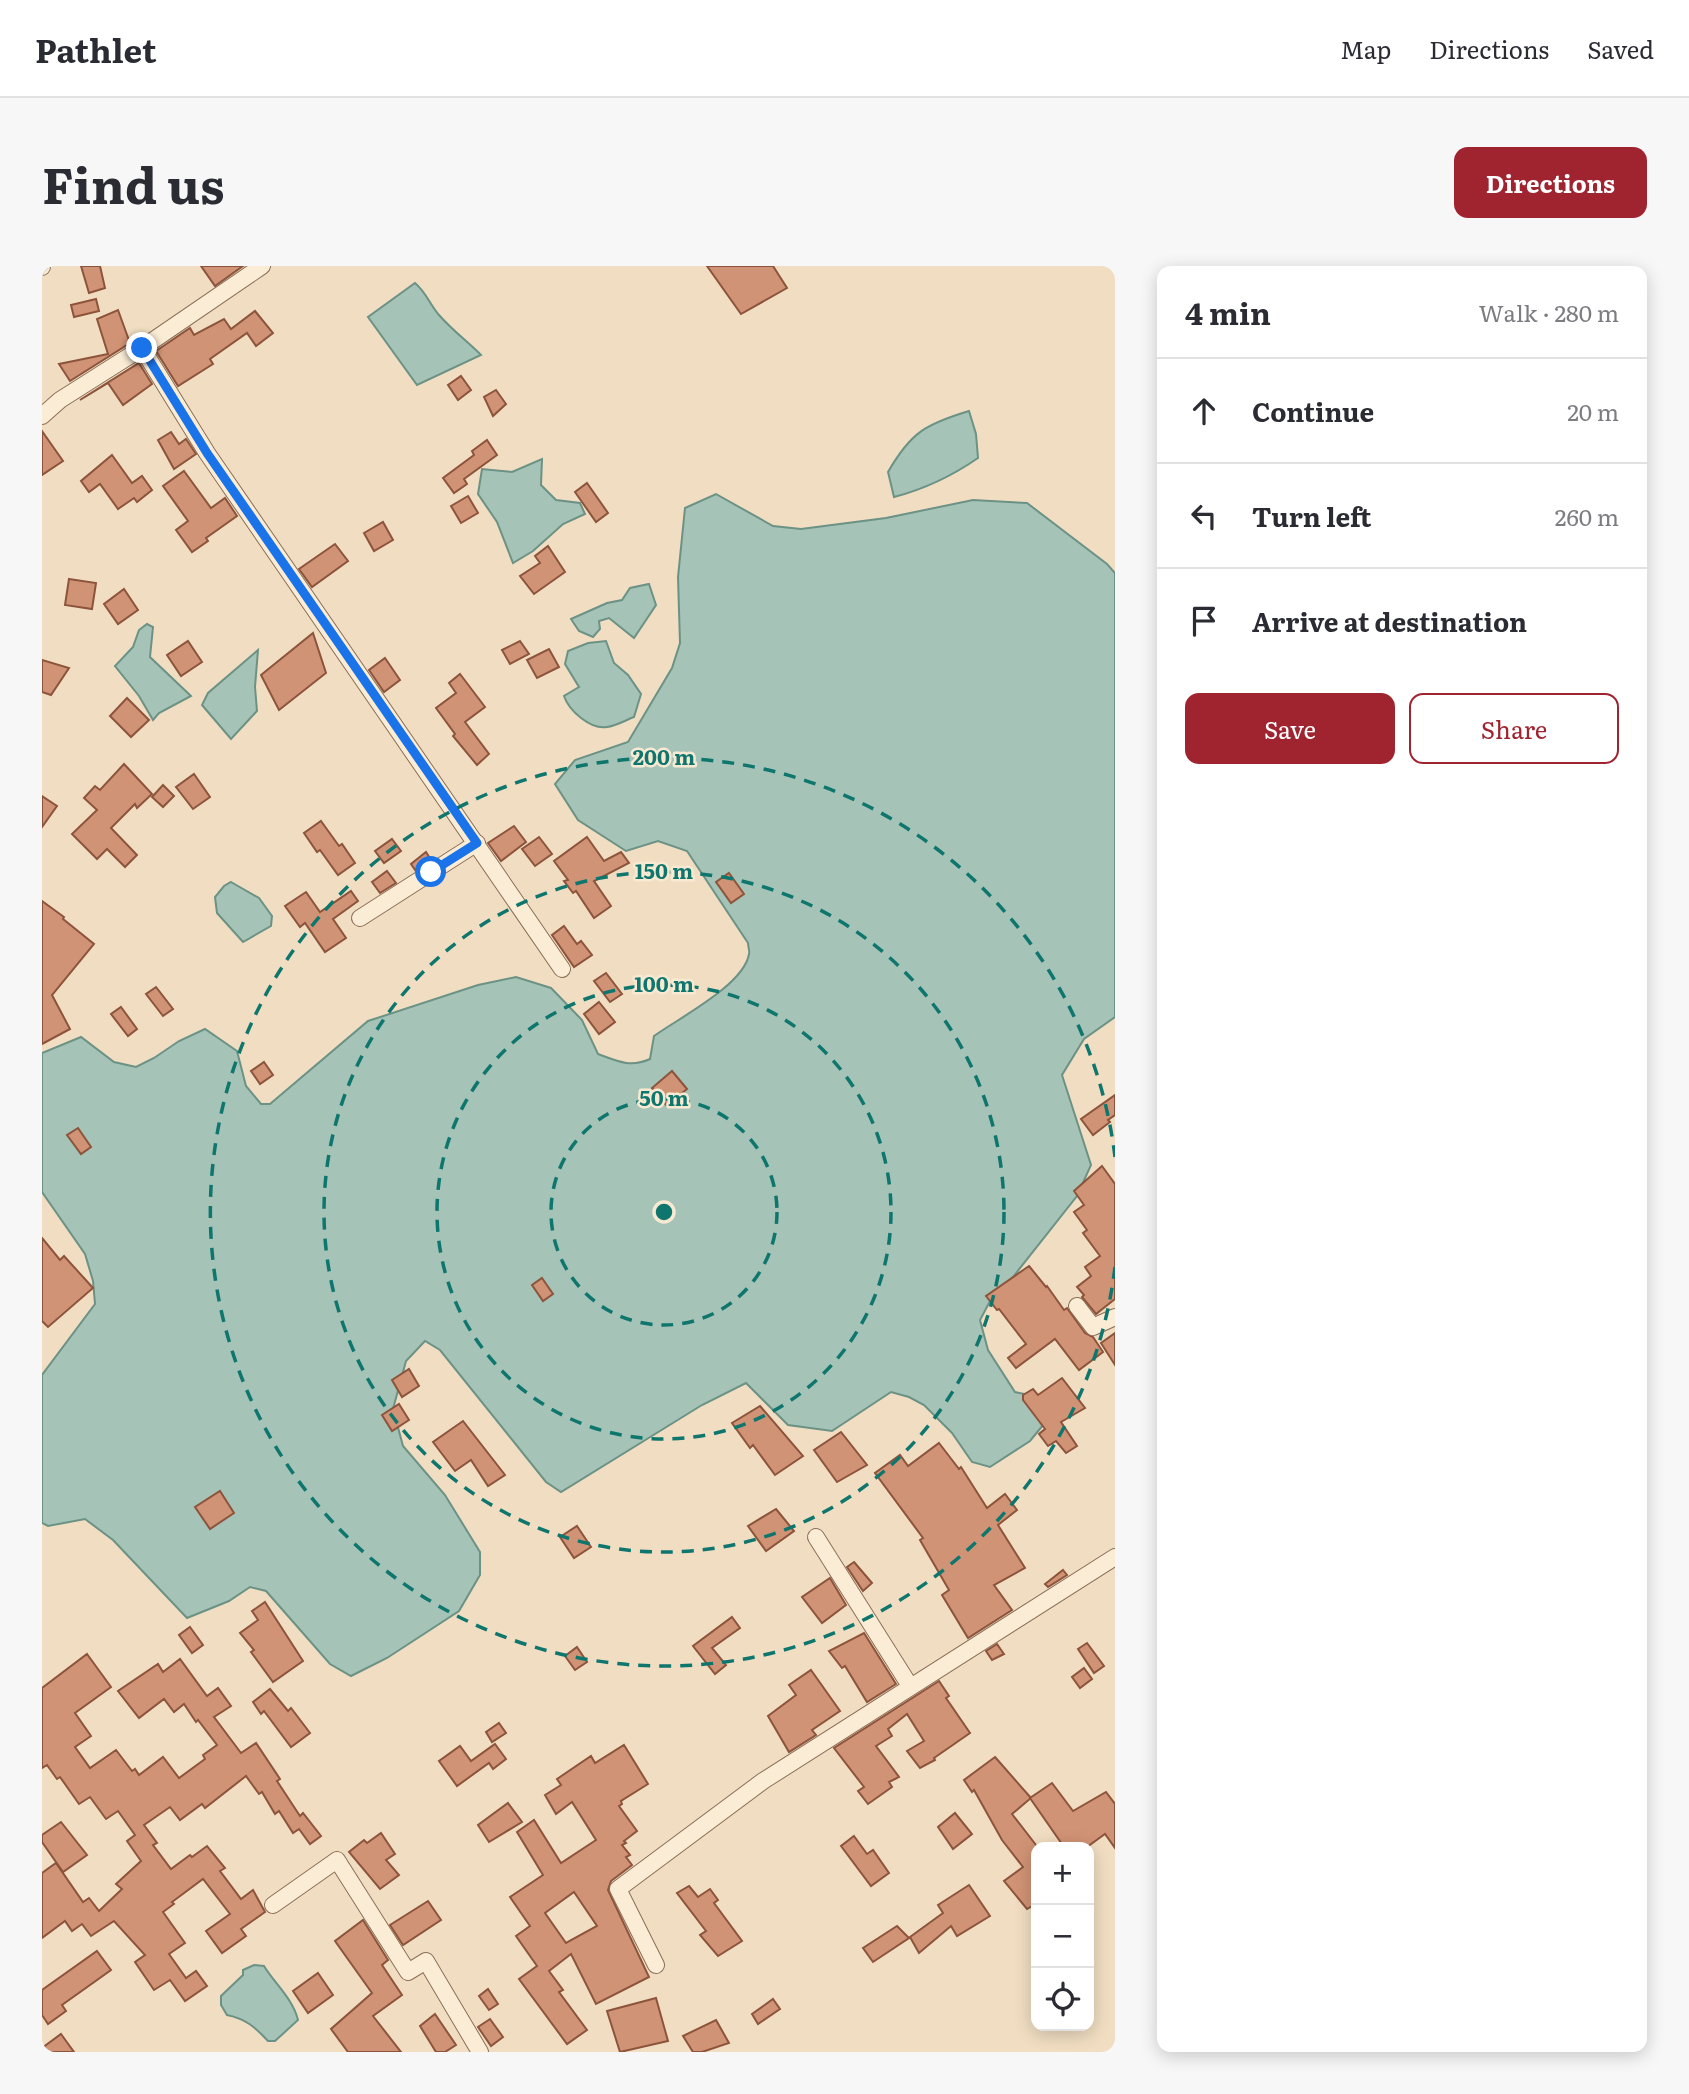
<!DOCTYPE html>
<meta charset="utf-8">
<style>
body{margin:0;font-family:Literata,serif;background:#f7f7f7;color:#2b2b33}
.controls{position:absolute;right:21px;bottom:21px;display:grid;overflow:hidden;border-radius:14px;box-shadow:0 4px 18px #0003}
.controls button{width:63px;height:63px;display:grid;place-items:center;padding:0;border:0;border-bottom:2px solid #e1e1e2;background:#fff;color:#2b2b33;font:35px sans-serif}
.stop{position:absolute;width:21px;height:21px;margin:-16px;border:5px solid #1a73e8;border-radius:50%;background:#fff}
.stop.end{background:#1a73e8;border-color:#fff;box-shadow:0 2px 7px #0008}
.list{margin:0;padding:0;list-style:none}
h2{display:flex;justify-content:space-between;align-items:center;height:91px;margin:0;padding:0 28px;font-size:30px}
h2 small{font-size:23px;font-weight:400;color:#7c7c81}
.list li{display:grid;grid-template-columns:46px 1fr auto;gap:21px;align-items:center;box-sizing:border-box;height:105px;padding:0 28px;border-top:2px solid #e1e1e2}
.list b{display:block;font-size:26px;white-space:nowrap}
.list em{font-size:23px;font-style:normal;color:#7c7c81}
.actions{display:flex;gap:14px;padding:21px 28px}
.actions a{flex:1;padding:16px 0;border:2px solid #9f2430;border-radius:14px;text-align:center;font-size:24px;color:#9f2430}
.actions .main{background:#9f2430;color:#fff}
.icon{flex:none;width:38px;height:38px;fill:none;stroke:currentColor;stroke-width:2;stroke-linecap:round;stroke-linejoin:round}
.map{position:relative;flex:none;width:1073px;height:1786px;overflow:hidden;border-radius:14px}
header{display:flex;align-items:center;gap:42px;box-sizing:border-box;height:98px;padding:0 35px;background:#fff;border-bottom:2px solid #e1e1e2}
header strong{font-size:33px}
nav{display:flex;gap:38px;margin-inline-start:auto;font-size:24px}
.intro{display:flex;align-items:center;justify-content:space-between;box-sizing:border-box;height:168px;padding:0 42px}
h1{margin:0;font-size:49px}
.button{padding:18px 32px;border-radius:14px;background:#9f2430;color:#fff;font-size:24px;font-weight:700}
main{display:flex;gap:42px;padding:0 42px}
aside{flex:1;background:#fff;border-radius:14px;box-shadow:0 4px 18px #0003}
.map>svg:first-child{display:block}
</style>
<header>
<strong>Pathlet</strong>
<nav><a>Map</a><a>Directions</a><a>Saved</a></nav>
</header>
<div class="intro"><h1>Find us</h1><a class="button">Directions</a></div>
<main>
<div class="map">
<svg width="1073" height="1786" viewBox="0 0 1073 1786">
<rect width="100%" height="100%" fill="#f1dec2"/>
<g fill="#a5c3b7" stroke="#6b9285" stroke-width="2">
<path d="M 373,17 C 384,26 388,39 397,49 C 410,64 425,75 439,89 L 375,119 L 326,51 Z"/>
<path d="M 927,145 L 934,168 L 936,192 C 910,210 883,223 852,231 L 846,206 C 869,166 884,158 927,145 Z"/>
<path d="M 500,193 L 499,219 L 514,234 L 538,237 L 543,248 L 521,258 L 491,285 L 471,297 L 455,256 L 436,228 L 440,203 L 470,206 Z"/>
<path d="M 674,228 L 731,260 L 759,263 L 844,252 L 931,234 L 985,237 L 1065,298 L 1073,307 L 1073,751 L 1042,773 L 1020,809 L 1049,899 L 1035,930 L 971,1011 L 947,1037 L 938,1054 L 946,1084 L 973,1126 L 1007,1133 L 1006,1153 L 988,1175 L 948,1201 L 930,1196 L 910,1167 L 882,1139 L 867,1131 L 849,1126 L 790,1165 L 746,1159 L 704,1117 L 660,1139 L 519,1226 L 504,1216 L 398,1084 L 383,1075 L 364,1095 L 351,1143 L 361,1180 L 403,1229 L 438,1286 L 438,1309 L 417,1345 L 345,1392 L 309,1410 L 288,1398 L 224,1325 L 208,1321 L 187,1335 L 145,1352 L 71,1274 L 43,1253 L 6,1260 L 0,1257 L 0,1109 L 53,1038 L 51,1015 L 43,988 L 0,926 L 0,787 L 39,771 L 72,796 L 94,801 L 112,792 L 137,775 L 163,763 L 195,785 L 204,820 L 219,838 L 228,838 L 326,755 L 436,719 L 474,711 L 509,722 L 540,754 L 556,788 C 575,795 588,802 608,793 L 612,770 C 637,752 702,719 707,688 C 708,685 706,681 706,677 L 645,585 L 616,575 L 584,585 L 536,554 L 513,518 L 533,494 L 586,476 L 630,402 L 638,377 L 636,311 L 643,242 Z"/>
<path d="M 607,318 L 614,339 L 592,372 L 567,352 L 557,355 L 558,363 L 551,371 L 537,365 L 529,353 L 565,337 L 580,334 L 588,322 Z"/>
<path d="M 105,358 L 111,361 L 108,391 L 149,430 L 117,447 L 111,454 L 97,430 L 73,400 L 91,381 L 97,364 Z"/>
<path d="M 564,375 L 572,397 L 586,409 L 599,428 L 592,451 C 584,454 574,460 565,461 C 549,464 527,445 522,430 L 537,421 L 523,398 L 526,385 L 546,377 Z"/>
<path d="M 216,384 L 213,421 L 215,445 L 189,473 L 160,439 L 166,427 Z"/>
<path d="M 189,616 L 217,632 L 230,650 L 229,660 L 201,676 L 175,647 L 173,631 L 182,620 Z"/>
<path d="M 212,1699 L 222,1700 C 233,1718 251,1733 256,1754 L 233,1775 L 226,1775 C 213,1761 204,1753 185,1749 L 179,1739 L 179,1730 L 201,1709 L 201,1704 Z"/>
</g>
<g fill="#d19375" stroke="#8d543c" stroke-width="2" fill-rule="evenodd">
<path d="M 39,0 L 58,0 L 63,22 L 47,27 Z"/>
<path d="M 159,0 L 201,0 L 173,20 Z"/>
<path d="M 665,0 L 731,0 L 745,22 L 699,48 Z"/>
<path d="M 54,33 L 57,45 L 32,51 L 29,39 Z"/>
<path d="M 76,44 L 88,77 L 28,115 L 17,98 L 66,88 L 55,53 Z"/>
<path d="M 213,45 L 231,67 L 214,80 L 205,67 L 168,93 L 171,98 L 136,120 L 114,85 L 148,62 L 152,69 L 182,53 L 189,63 Z"/>
<path d="M 97,97 L 110,118 L 81,139 L 66,117 L 38,134 Z"/>
<path d="M 419,110 L 429,124 L 416,134 L 406,119 Z"/>
<path d="M 454,124 L 464,138 L 451,150 L 442,131 Z"/>
<path d="M 0,165 L 21,195 L 0,209 Z"/>
<path d="M 129,166 L 137,178 L 144,173 L 154,188 L 132,203 L 116,174 Z"/>
<path d="M 445,174 L 455,189 L 422,213 L 425,218 L 412,227 L 401,212 L 432,189 L 430,185 Z"/>
<path d="M 70,189 L 90,217 L 100,210 L 110,224 L 95,236 L 92,232 L 76,243 L 58,218 L 47,226 L 39,215 Z"/>
<path d="M 142,205 L 169,242 L 183,232 L 195,250 L 164,272 L 166,275 L 150,286 L 134,264 L 146,255 L 121,220 Z"/>
<path d="M 545,217 L 566,247 L 554,256 L 533,226 Z"/>
<path d="M 426,230 L 436,247 L 419,257 L 409,240 Z"/>
<path d="M 341,256 L 351,274 L 332,285 L 322,267 Z"/>
<path d="M 293,278 L 306,295 L 270,321 L 257,303 Z"/>
<path d="M 506,280 L 523,306 L 492,328 L 478,310 L 498,297 L 493,290 Z"/>
<path d="M 27,313 L 54,317 L 50,343 L 23,339 Z"/>
<path d="M 82,323 L 96,344 L 76,358 L 62,338 Z"/>
<path d="M 271,367 L 284,407 L 237,444 L 219,409 Z"/>
<path d="M 146,375 L 160,396 L 139,410 L 125,389 Z"/>
<path d="M 478,375 L 487,388 L 468,398 L 460,384 Z"/>
<path d="M 507,383 L 517,401 L 495,412 L 485,394 Z"/>
<path d="M 343,392 L 358,414 L 342,426 L 327,404 Z"/>
<path d="M 0,394 L 27,402 L 9,429 L 0,426 Z"/>
<path d="M 418,408 L 443,441 L 423,456 L 447,488 L 435,499 L 411,470 L 413,468 L 394,442 L 414,427 L 407,417 Z"/>
<path d="M 85,432 L 107,454 L 89,471 L 68,450 Z"/>
<path d="M 82,498 L 110,528 L 95,542 L 93,538 L 69,562 L 95,589 L 83,601 L 65,583 L 55,593 L 30,568 L 55,544 L 42,532 L 53,520 L 58,524 Z"/>
<path d="M 152,508 L 168,531 L 151,543 L 134,521 Z"/>
<path d="M 121,519 L 132,530 L 121,541 L 110,531 Z"/>
<path d="M 0,530 L 15,540 L 0,561 Z"/>
<path d="M 279,555 L 297,580 L 300,578 L 313,597 L 296,609 L 278,584 L 275,586 L 262,567 Z"/>
<path d="M 472,560 L 484,576 L 459,595 L 446,577 Z"/>
<path d="M 497,571 L 510,588 L 493,600 L 480,583 Z"/>
<path d="M 545,571 L 562,595 L 579,586 L 587,597 L 552,615 L 569,640 L 552,652 L 534,625 L 531,627 L 522,615 L 526,614 L 512,595 Z"/>
<path d="M 350,573 L 359,585 L 342,597 L 333,585 Z"/>
<path d="M 384,586 L 389,594 L 373,604 L 369,598 Z"/>
<path d="M 345,605 L 354,617 L 338,627 L 330,616 Z"/>
<path d="M 687,607 L 702,628 L 689,637 L 674,616 Z"/>
<path d="M 309,625 L 316,635 L 291,653 L 304,672 L 283,686 L 263,657 L 258,661 L 243,640 L 264,626 L 278,646 Z"/>
<path d="M 0,635 L 22,651 L 21,653 L 52,678 L 10,729 L 28,763 L 0,778 Z"/>
<path d="M 522,660 L 535,678 L 539,675 L 550,689 L 532,701 L 510,669 Z"/>
<path d="M 564,707 L 580,728 L 568,736 L 552,715 Z"/>
<path d="M 114,721 L 131,743 L 121,750 L 104,728 Z"/>
<path d="M 557,736 L 573,756 L 557,768 L 542,748 Z"/>
<path d="M 79,741 L 95,763 L 86,770 L 69,748 Z"/>
<path d="M 222,796 L 231,809 L 218,818 L 209,805 Z"/>
<path d="M 630,805 L 645,823 L 625,840 L 610,822 Z"/>
<path d="M 1073,829 L 1073,849 L 1066,854 L 1068,856 L 1051,869 L 1039,853 Z"/>
<path d="M 36,862 L 49,881 L 39,888 L 25,869 Z"/>
<path d="M 1060,900 L 1073,918 L 1073,1033 L 1054,1048 L 1040,1031 L 1042,1029 L 1035,1021 L 1049,1010 L 1043,1001 L 1058,990 L 1041,967 L 1045,964 L 1032,946 L 1042,939 L 1032,925 Z"/>
<path d="M 0,972 L 18,994 L 22,990 L 51,1022 L 6,1061 L 0,1055 Z"/>
<path d="M 987,1000 L 1004,1021 L 1005,1020 L 1022,1044 L 1025,1042 L 1043,1067 L 1051,1071 L 1061,1086 L 1037,1104 L 1013,1073 L 974,1102 L 966,1092 L 984,1078 L 957,1043 L 955,1044 L 944,1030 Z"/>
<path d="M 500,1012 L 511,1028 L 501,1035 L 490,1019 Z"/>
<path d="M 1073,1067 L 1073,1099 L 1059,1077 Z"/>
<path d="M 367,1103 L 377,1120 L 360,1131 L 350,1114 Z"/>
<path d="M 1020,1112 L 1043,1142 L 1019,1156 L 1035,1180 L 1024,1187 L 1014,1175 L 1006,1180 L 997,1168 L 1003,1163 L 981,1134 L 981,1129 L 991,1123 L 996,1129 Z"/>
<path d="M 357,1138 L 367,1154 L 350,1165 L 340,1149 Z"/>
<path d="M 718,1140 L 761,1190 L 733,1209 L 711,1179 L 708,1182 L 690,1157 Z"/>
<path d="M 421,1155 L 463,1209 L 446,1220 L 429,1194 L 413,1205 L 391,1176 Z"/>
<path d="M 799,1166 L 825,1199 L 795,1216 L 772,1184 Z"/>
<path d="M 897,1177 L 917,1203 L 919,1201 L 945,1242 L 963,1228 L 975,1244 L 956,1259 L 983,1302 L 952,1319 L 970,1344 L 926,1372 L 900,1329 L 907,1324 L 878,1274 L 881,1272 L 833,1207 L 858,1189 L 866,1200 Z"/>
<path d="M 178,1225 L 192,1247 L 168,1263 L 153,1241 Z"/>
<path d="M 734,1243 L 752,1265 L 724,1285 L 706,1260 Z"/>
<path d="M 535,1260 L 549,1281 L 532,1292 L 518,1271 Z"/>
<path d="M 812,1296 L 830,1317 L 821,1325 L 805,1301 Z"/>
<path d="M 1021,1304 L 1025,1309 L 1006,1321 L 1003,1318 Z"/>
<path d="M 788,1312 L 804,1339 L 780,1357 L 760,1331 Z"/>
<path d="M 223,1336 L 261,1395 L 231,1416 L 209,1386 L 212,1384 L 198,1367 L 216,1354 L 210,1345 Z"/>
<path d="M 690,1351 L 698,1362 L 670,1382 L 684,1399 L 673,1408 L 651,1380 Z"/>
<path d="M 148,1361 L 161,1379 L 150,1387 L 137,1369 Z"/>
<path d="M 822,1367 L 854,1418 L 825,1436 L 803,1400 L 800,1402 L 787,1385 Z"/>
<path d="M 1045,1377 L 1062,1400 L 1052,1407 L 1036,1383 Z"/>
<path d="M 955,1378 L 962,1388 L 950,1394 L 944,1385 Z"/>
<path d="M 535,1381 L 545,1396 L 533,1404 L 523,1390 Z"/>
<path d="M 45,1388 L 69,1421 L 33,1447 L 49,1470 L 33,1481 L 48,1502 L 74,1484 L 90,1505 L 93,1503 L 97,1509 L 121,1491 L 137,1512 L 163,1493 L 161,1489 L 175,1479 L 156,1454 L 154,1456 L 142,1438 L 132,1446 L 122,1433 L 97,1452 L 76,1425 L 116,1398 L 121,1406 L 138,1393 L 165,1430 L 176,1422 L 189,1440 L 172,1451 L 199,1487 L 214,1477 L 238,1513 L 235,1515 L 258,1550 L 261,1547 L 279,1570 L 268,1578 L 257,1563 L 251,1567 L 237,1545 L 233,1548 L 220,1526 L 217,1528 L 204,1510 L 163,1542 L 160,1538 L 138,1554 L 128,1541 L 102,1559 L 115,1577 L 111,1579 L 129,1603 L 148,1589 L 150,1591 L 165,1580 L 183,1602 L 178,1605 L 199,1633 L 211,1624 L 223,1646 L 199,1663 L 204,1670 L 180,1687 L 164,1665 L 188,1648 L 161,1613 L 130,1636 L 132,1638 L 121,1646 L 143,1677 L 127,1688 L 144,1712 L 154,1705 L 165,1720 L 143,1735 L 128,1714 L 112,1724 L 93,1696 L 103,1689 L 72,1655 L 49,1670 L 40,1658 L 30,1665 L 23,1655 L 0,1672 L 0,1607 L 14,1597 L 41,1636 L 47,1632 L 57,1645 L 80,1623 L 74,1618 L 99,1595 L 85,1575 L 93,1569 L 76,1545 L 64,1553 L 48,1531 L 37,1538 L 18,1511 L 15,1513 L 5,1499 L 0,1502 L 0,1422 Z"/>
<path d="M 1042,1402 L 1050,1413 L 1038,1422 L 1030,1411 Z"/>
<path d="M 769,1404 L 798,1445 L 770,1464 L 774,1469 L 747,1486 L 726,1450 L 754,1429 L 747,1419 Z"/>
<path d="M 897,1415 L 907,1430 L 904,1432 L 928,1467 L 892,1492 L 893,1494 L 878,1502 L 865,1485 L 882,1475 L 865,1448 L 846,1463 L 850,1470 L 834,1480 L 857,1511 L 847,1516 L 850,1521 L 826,1538 L 816,1525 L 822,1521 L 792,1482 Z"/>
<path d="M 228,1423 L 246,1445 L 249,1442 L 268,1467 L 249,1481 L 222,1445 L 219,1448 L 211,1436 Z"/>
<path d="M 457,1457 L 464,1467 L 450,1476 L 444,1466 Z"/>
<path d="M 453,1478 L 464,1493 L 451,1503 L 447,1497 L 415,1520 L 397,1495 L 418,1480 L 429,1495 Z"/>
<path d="M 582,1479 L 606,1518 L 579,1535 L 580,1538 L 577,1540 L 595,1565 L 582,1575 L 584,1577 L 580,1579 L 588,1589 L 584,1591 L 590,1599 L 569,1615 L 566,1624 L 607,1711 L 554,1738 L 529,1688 L 507,1705 L 521,1724 L 517,1726 L 545,1764 L 525,1778 L 477,1713 L 495,1700 L 474,1670 L 488,1660 L 468,1631 L 501,1609 L 475,1566 L 492,1554 L 519,1597 L 554,1574 L 530,1536 L 514,1548 L 503,1529 L 519,1519 L 515,1513 L 549,1490 L 553,1497 ZM 532,1626 L 555,1660 L 524,1677 L 503,1647 Z"/>
<path d="M 953,1491 L 989,1532 L 970,1548 L 994,1579 L 994,1638 L 985,1643 L 962,1615 L 981,1601 L 960,1574 L 932,1524 L 930,1526 L 922,1514 Z"/>
<path d="M 1010,1517 L 1031,1545 L 1064,1526 L 1073,1538 L 1073,1582 L 1063,1568 L 1045,1581 L 1022,1581 L 988,1532 Z"/>
<path d="M 466,1537 L 480,1556 L 447,1576 L 436,1559 Z"/>
<path d="M 913,1547 L 930,1568 L 911,1583 L 896,1561 Z"/>
<path d="M 19,1556 L 45,1589 L 21,1606 L 0,1576 L 0,1569 Z"/>
<path d="M 339,1567 L 353,1588 L 344,1594 L 357,1609 L 338,1623 L 307,1586 L 322,1574 L 325,1577 Z"/>
<path d="M 812,1570 L 825,1588 L 831,1584 L 847,1607 L 829,1620 L 799,1580 Z"/>
<path d="M 927,1619 L 948,1650 L 915,1670 L 909,1660 L 877,1687 L 868,1671 L 901,1647 L 896,1639 Z"/>
<path d="M 647,1620 L 656,1631 L 668,1623 L 676,1634 L 672,1637 L 700,1675 L 676,1690 L 658,1669 L 664,1665 L 635,1627 Z"/>
<path d="M 386,1635 L 399,1654 L 361,1679 L 348,1659 Z"/>
<path d="M 321,1654 L 346,1694 L 340,1699 L 360,1729 L 331,1750 L 359,1786 L 306,1786 L 289,1763 L 330,1727 L 293,1675 Z"/>
<path d="M 855,1660 L 867,1672 L 831,1696 L 821,1682 Z"/>
<path d="M 55,1685 L 69,1704 L 20,1739 L 24,1745 L 6,1758 L 0,1749 L 0,1724 Z"/>
<path d="M 276,1707 L 291,1729 L 266,1747 L 251,1725 Z"/>
<path d="M 446,1723 L 456,1738 L 447,1744 L 437,1730 Z"/>
<path d="M 614,1732 L 626,1775 L 578,1786 L 565,1745 Z"/>
<path d="M 731,1733 L 738,1743 L 716,1758 L 710,1748 Z"/>
<path d="M 393,1748 L 414,1779 L 403,1786 L 394,1786 L 378,1760 Z"/>
<path d="M 448,1753 L 461,1771 L 449,1780 L 436,1761 Z"/>
<path d="M 674,1754 L 687,1777 L 660,1786 L 651,1786 L 641,1770 Z"/>
<path d="M 19,1768 L 32,1786 L 0,1786 L 0,1782 Z"/>
</g>
<g fill="none" stroke-linecap="round" stroke-linejoin="round">
<defs>
<g id="minor">
<path d="M 0,1 L 0,0"/>
<path d="M 100,82 L 165,187 L 520,703"/>
<path d="M 0,150 L 18,134 L 100,82 L 220,0"/>
<path d="M 318,652 L 435,577"/>
<path d="M 1035,1040 L 1051,1061 L 1073,1051"/>
<path d="M 774,1271 L 868,1420"/>
<path d="M 231,1639 L 295,1594 L 366,1706 L 384,1695 L 438,1786"/>
<path d="M 614,1699 L 576,1623 L 721,1515 L 1073,1291"/>
</g>
</defs>
<use href="#minor" stroke="#8c6f58" stroke-width="18"/>
<use href="#minor" stroke="#fbecd6" stroke-width="16"/>
</g>
<g fill="none" stroke-linecap="round" stroke-linejoin="round">
<path stroke="#1a73e8" stroke-width="9" d="M 100,82 L 165,187 L 435,577 L 389,606"/>
</g>
<g fill="none" stroke="#0f766e" stroke-width="3.5" stroke-dasharray="12 9">
<circle cx="622" cy="946" r="113"/>
<circle cx="622" cy="946" r="227"/>
<circle cx="622" cy="946" r="340"/>
<path d="M1073 1001A454 454 0 1 1 1073 891"/>
</g>
<circle cx="622" cy="946" r="10" fill="#0f766e" stroke="#f8e9d2" stroke-width="3.5"/>
<g font-size="21" text-anchor="middle" font-weight="bold" fill="#0f766e" stroke="#f8e9d2" stroke-width="5" stroke-linejoin="round" paint-order="stroke">
<text x="622" y="499">200 m</text>
<text x="622" y="613">150 m</text>
<text x="622" y="726">100 m</text>
<text x="622" y="840">50 m</text>
</g>
</svg>
<div class="controls">
<button>+</button>
<button>−</button>
<button><svg class="icon" aria-label="locate" viewBox="0 0 24 24"><circle cx="12" cy="12" r="6"/><path d="M12 2v4M12 18v4M2 12h4M18 12h4"/></svg></button>
</div>
<div class="stop" style="left:389px;top:606px"></div>
<div class="stop end" style="left:100px;top:82px"></div>
</div>
<aside>
<h2>4 min<small>Walk · 280 m</small></h2>
<ul class="list">
<li><svg class="icon" aria-label="ahead" viewBox="0 0 24 24"><path d="M12 20V5M6 11l6-6 6 6"/></svg><div><b>Continue</b></div><em>20 m</em></li>
<li><svg class="icon" aria-label="left" viewBox="0 0 24 24"><path d="M17 20v-9H6M10 6l-5 5 5 5"/></svg><div><b>Turn left</b></div><em>260 m</em></li>
<li><svg class="icon" aria-label="arrive" viewBox="0 0 24 24"><path d="M6 21V4h12l-3 4 3 4H6"/></svg><div><b>Arrive at destination</b></div></li>
</ul>
<div class="actions"><a class="main">Save</a><a>Share</a></div>
</aside>
</main>
